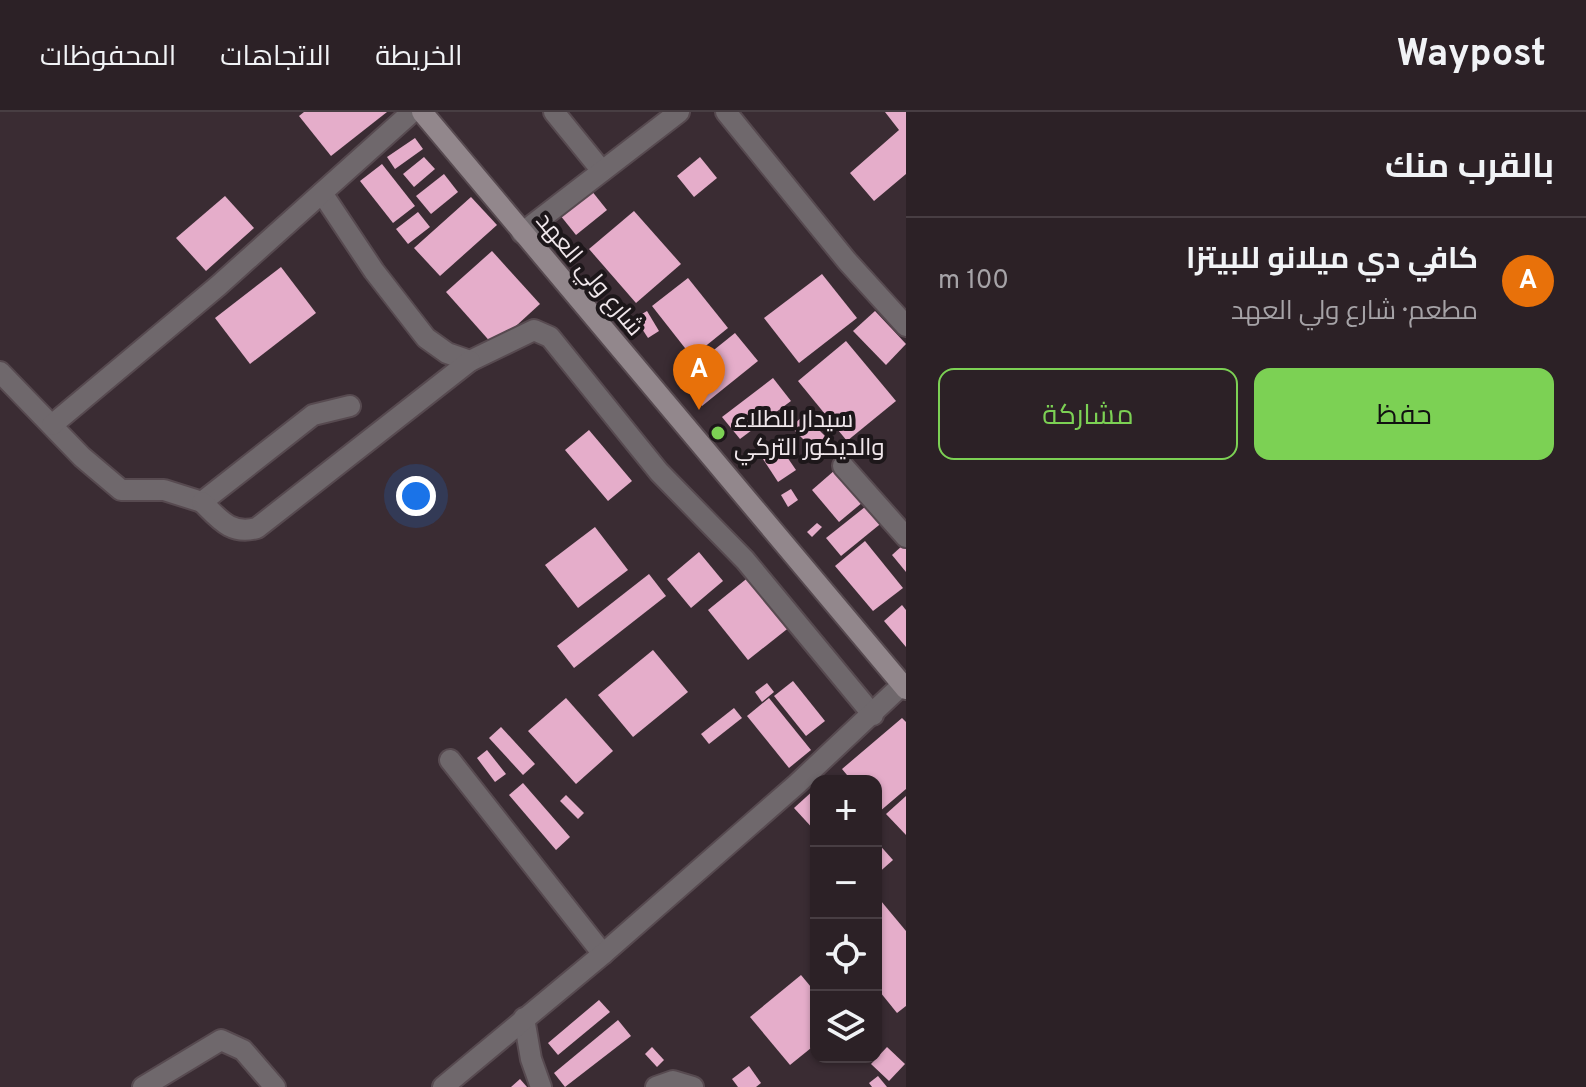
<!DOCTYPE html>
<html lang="ar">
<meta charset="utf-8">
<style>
body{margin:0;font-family:Overpass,Cairo,sans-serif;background:#382e32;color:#f1f3f6;direction:rtl}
.controls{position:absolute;right:24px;bottom:24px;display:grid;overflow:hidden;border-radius:16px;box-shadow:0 2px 6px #0004}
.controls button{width:72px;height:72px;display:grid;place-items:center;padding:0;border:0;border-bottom:2px solid #483e43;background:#2c2126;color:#f1f3f6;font:40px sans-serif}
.you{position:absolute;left:416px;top:384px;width:28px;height:28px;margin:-20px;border:6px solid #fff;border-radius:50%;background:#1a73e8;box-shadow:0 0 0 12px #1a73e833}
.badge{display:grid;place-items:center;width:52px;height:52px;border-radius:50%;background:#7cd154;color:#fff;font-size:26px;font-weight:700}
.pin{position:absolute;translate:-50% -66px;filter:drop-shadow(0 2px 4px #0008)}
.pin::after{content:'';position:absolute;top:42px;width:28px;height:24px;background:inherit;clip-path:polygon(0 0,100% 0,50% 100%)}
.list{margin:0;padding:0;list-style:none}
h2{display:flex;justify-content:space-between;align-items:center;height:104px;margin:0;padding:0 32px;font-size:34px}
h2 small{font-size:26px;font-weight:400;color:#a6a3a7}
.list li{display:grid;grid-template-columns:52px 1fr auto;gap:24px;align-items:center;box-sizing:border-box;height:128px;padding:0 32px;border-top:2px solid #483e43}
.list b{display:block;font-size:30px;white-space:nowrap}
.list p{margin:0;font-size:26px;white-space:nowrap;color:#a6a3a7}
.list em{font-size:26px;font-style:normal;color:#a6a3a7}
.actions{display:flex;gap:16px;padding:24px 32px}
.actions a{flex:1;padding:18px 0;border:2px solid #7cd154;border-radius:16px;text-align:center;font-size:28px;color:#7cd154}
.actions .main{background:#7cd154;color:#111}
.icon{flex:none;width:44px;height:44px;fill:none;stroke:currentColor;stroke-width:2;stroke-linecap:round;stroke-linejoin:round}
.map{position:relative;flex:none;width:906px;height:975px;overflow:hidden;direction:ltr}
header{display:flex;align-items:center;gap:48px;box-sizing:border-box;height:112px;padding:0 40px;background:#2c2126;border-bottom:2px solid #483e43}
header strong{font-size:38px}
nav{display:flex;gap:44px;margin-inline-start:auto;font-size:28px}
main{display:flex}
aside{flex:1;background:#2c2126}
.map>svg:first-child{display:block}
</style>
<header>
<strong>Waypost</strong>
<nav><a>الخريطة</a><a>الاتجاهات</a><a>المحفوظات</a></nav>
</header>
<main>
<aside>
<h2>بالقرب منك<small></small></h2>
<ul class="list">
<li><span class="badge" style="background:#e8710a">A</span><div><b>كافي دي ميلانو للبيتزا</b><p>مطعم · شارع ولي العهد</p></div><em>100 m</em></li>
</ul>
<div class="actions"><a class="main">حفظ</a><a>مشاركة</a></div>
</aside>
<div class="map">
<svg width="906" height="975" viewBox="0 0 906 975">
<rect width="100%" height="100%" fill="#3a2c33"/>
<g fill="#e5adca">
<path d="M 304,0 L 387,0 L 331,44 L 299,4 Z"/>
<path d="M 885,0 L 906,0 L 906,62 L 874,89 L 850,61 L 899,18 Z"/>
<path d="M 415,26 L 423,37 L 395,57 L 387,45 Z"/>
<path d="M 424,45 L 435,57 L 414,75 L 403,62 Z"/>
<path d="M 700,45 L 717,66 L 694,85 L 677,64 Z"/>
<path d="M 382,52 L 415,94 L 393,111 L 360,69 Z"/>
<path d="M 444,62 L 458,80 L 431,102 L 416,84 Z"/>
<path d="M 591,78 L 607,98 L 576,123 L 560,103 Z"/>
<path d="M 225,84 L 254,116 L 206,159 L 176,126 Z"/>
<path d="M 471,85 L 497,113 L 440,164 L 414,136 Z"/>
<path d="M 634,99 L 681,152 L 636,191 L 589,137 Z"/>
<path d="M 418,100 L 430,115 L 408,132 L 396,117 Z"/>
<path d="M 492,139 L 540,192 L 494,234 L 446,180 Z"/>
<path d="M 281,155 L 316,201 L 250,252 L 215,206 Z"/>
<path d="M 822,162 L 857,206 L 799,251 L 764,206 Z"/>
<path d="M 688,166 L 728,216 L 692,245 L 652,194 Z"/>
<path d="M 647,199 L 659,219 L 648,226 L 635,206 Z"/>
<path d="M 875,199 L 906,232 L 886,253 L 853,219 Z"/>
<path d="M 735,221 L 758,249 L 702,294 L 679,266 Z"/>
<path d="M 846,229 L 896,289 L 847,329 L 798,269 Z"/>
<path d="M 773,266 L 791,289 L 740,327 L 722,305 Z"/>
<path d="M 804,303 L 827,326 L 814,338 L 791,315 Z"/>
<path d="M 589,318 L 632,369 L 608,389 L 565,338 Z"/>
<path d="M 776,329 L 796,358 L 778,370 L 759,341 Z"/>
<path d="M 835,358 L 863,390 L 839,410 L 812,378 Z"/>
<path d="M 791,377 L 798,388 L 788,395 L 781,383 Z"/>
<path d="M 870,391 L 884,409 L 841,444 L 826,426 Z"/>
<path d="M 817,411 L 822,415 L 812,425 L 807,420 Z"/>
<path d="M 595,415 L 628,458 L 578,496 L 545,453 Z"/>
<path d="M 865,429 L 903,476 L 873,499 L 835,454 Z"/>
<path d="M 903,433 L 906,436 L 906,460 L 892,443 Z"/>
<path d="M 699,440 L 723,469 L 691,496 L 667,467 Z"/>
<path d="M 649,462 L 666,484 L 574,556 L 557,534 Z"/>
<path d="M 750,464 L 791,514 L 748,548 L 708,498 Z"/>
<path d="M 902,493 L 906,498 L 906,535 L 884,509 Z"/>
<path d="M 653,538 L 688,580 L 633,625 L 598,583 Z"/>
<path d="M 793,569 L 825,609 L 806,624 L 774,584 Z"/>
<path d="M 767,571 L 774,580 L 762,590 L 755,580 Z"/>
<path d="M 566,586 L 613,639 L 576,672 L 528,619 Z"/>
<path d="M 769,586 L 811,638 L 789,656 L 747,604 Z"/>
<path d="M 734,596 L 742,606 L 709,632 L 701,622 Z"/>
<path d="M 902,606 L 906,610 L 906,677 L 879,700 L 876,669 L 852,669 L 842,657 Z"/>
<path d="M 501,615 L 535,652 L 523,663 L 489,626 Z"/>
<path d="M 487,638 L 506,662 L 495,670 L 477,646 Z"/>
<path d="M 523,671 L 570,725 L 556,738 L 509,683 Z"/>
<path d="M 816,676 L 816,720 L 794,696 Z"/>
<path d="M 566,683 L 584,701 L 578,707 L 560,689 Z"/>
<path d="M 906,684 L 906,723 L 886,702 Z"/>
<path d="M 876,729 L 893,748 L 876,763 Z"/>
<path d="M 881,789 L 906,819 L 906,894 L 897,901 L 876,875 L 876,793 Z"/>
<path d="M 801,863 L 816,881 L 816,932 L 790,953 L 750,905 Z"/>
<path d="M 599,888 L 610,900 L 558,943 L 548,931 Z"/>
<path d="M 618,908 L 631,924 L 565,975 L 554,961 Z"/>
<path d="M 652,935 L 664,948 L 657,955 L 645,942 Z"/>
<path d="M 887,935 L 905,952 L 889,969 L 871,952 Z"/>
<path d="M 749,954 L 761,971 L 756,975 L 738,975 L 732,967 Z"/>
<path d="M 878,964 L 887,975 L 872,975 L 869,971 Z"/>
<path d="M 520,967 L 527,975 L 511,975 Z"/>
</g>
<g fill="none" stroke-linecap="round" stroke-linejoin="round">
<defs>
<g id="minor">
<path d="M 554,0 L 602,59"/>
<path d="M 726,0 L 847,149 L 906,214"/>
<path d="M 322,81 L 374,159 L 426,226 L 447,241 L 470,249 L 534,218 L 550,225 L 659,360 L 745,448 L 873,603"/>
<path d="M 522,121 L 679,0"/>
<path d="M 0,260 L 82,345 L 121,378 L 164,378 L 202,390 L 313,303 L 350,294"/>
<path d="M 52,313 L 218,174 L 412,0"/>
<path d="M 843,354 L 906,425"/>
<path d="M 202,390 C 220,408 231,423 257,416 L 470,249"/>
<path d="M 450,648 L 603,842"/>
<path d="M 524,906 L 531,947 L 541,975"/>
<path d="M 143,975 L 221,928 L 243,938 L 275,975"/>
<path d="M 443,975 L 603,842 L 797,672 L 902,573"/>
<path d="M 656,975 L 673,969 L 693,975"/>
</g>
<path id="secondary" d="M 422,0 L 906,577"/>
</defs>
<use href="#minor" stroke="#574a50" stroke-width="24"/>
<use href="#secondary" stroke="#574a50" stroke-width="24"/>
<use href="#minor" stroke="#6f686c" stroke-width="20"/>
<use href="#secondary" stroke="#92878c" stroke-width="20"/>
</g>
<circle fill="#7cd154" stroke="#1d171a" stroke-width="3" cx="718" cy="321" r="8"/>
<g text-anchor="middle" stroke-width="8" stroke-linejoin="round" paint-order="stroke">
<g font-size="24" fill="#f0e7eb" stroke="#1d171a">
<text transform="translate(590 162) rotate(50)" y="8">شارع ولي العهد</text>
</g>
<g font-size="24" fill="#f0e7eb" stroke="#1d171a" text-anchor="start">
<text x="734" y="315">سيدار للطلاء<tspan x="734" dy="28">والديكور التركي</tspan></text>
</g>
</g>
</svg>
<div class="controls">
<button>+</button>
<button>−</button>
<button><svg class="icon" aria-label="locate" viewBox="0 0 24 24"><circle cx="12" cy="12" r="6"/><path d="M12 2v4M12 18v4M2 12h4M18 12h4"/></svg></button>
<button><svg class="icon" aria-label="layers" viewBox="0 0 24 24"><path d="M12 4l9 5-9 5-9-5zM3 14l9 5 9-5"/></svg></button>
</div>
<div class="you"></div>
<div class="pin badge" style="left:699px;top:298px;background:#e8710a">A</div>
</div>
</main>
